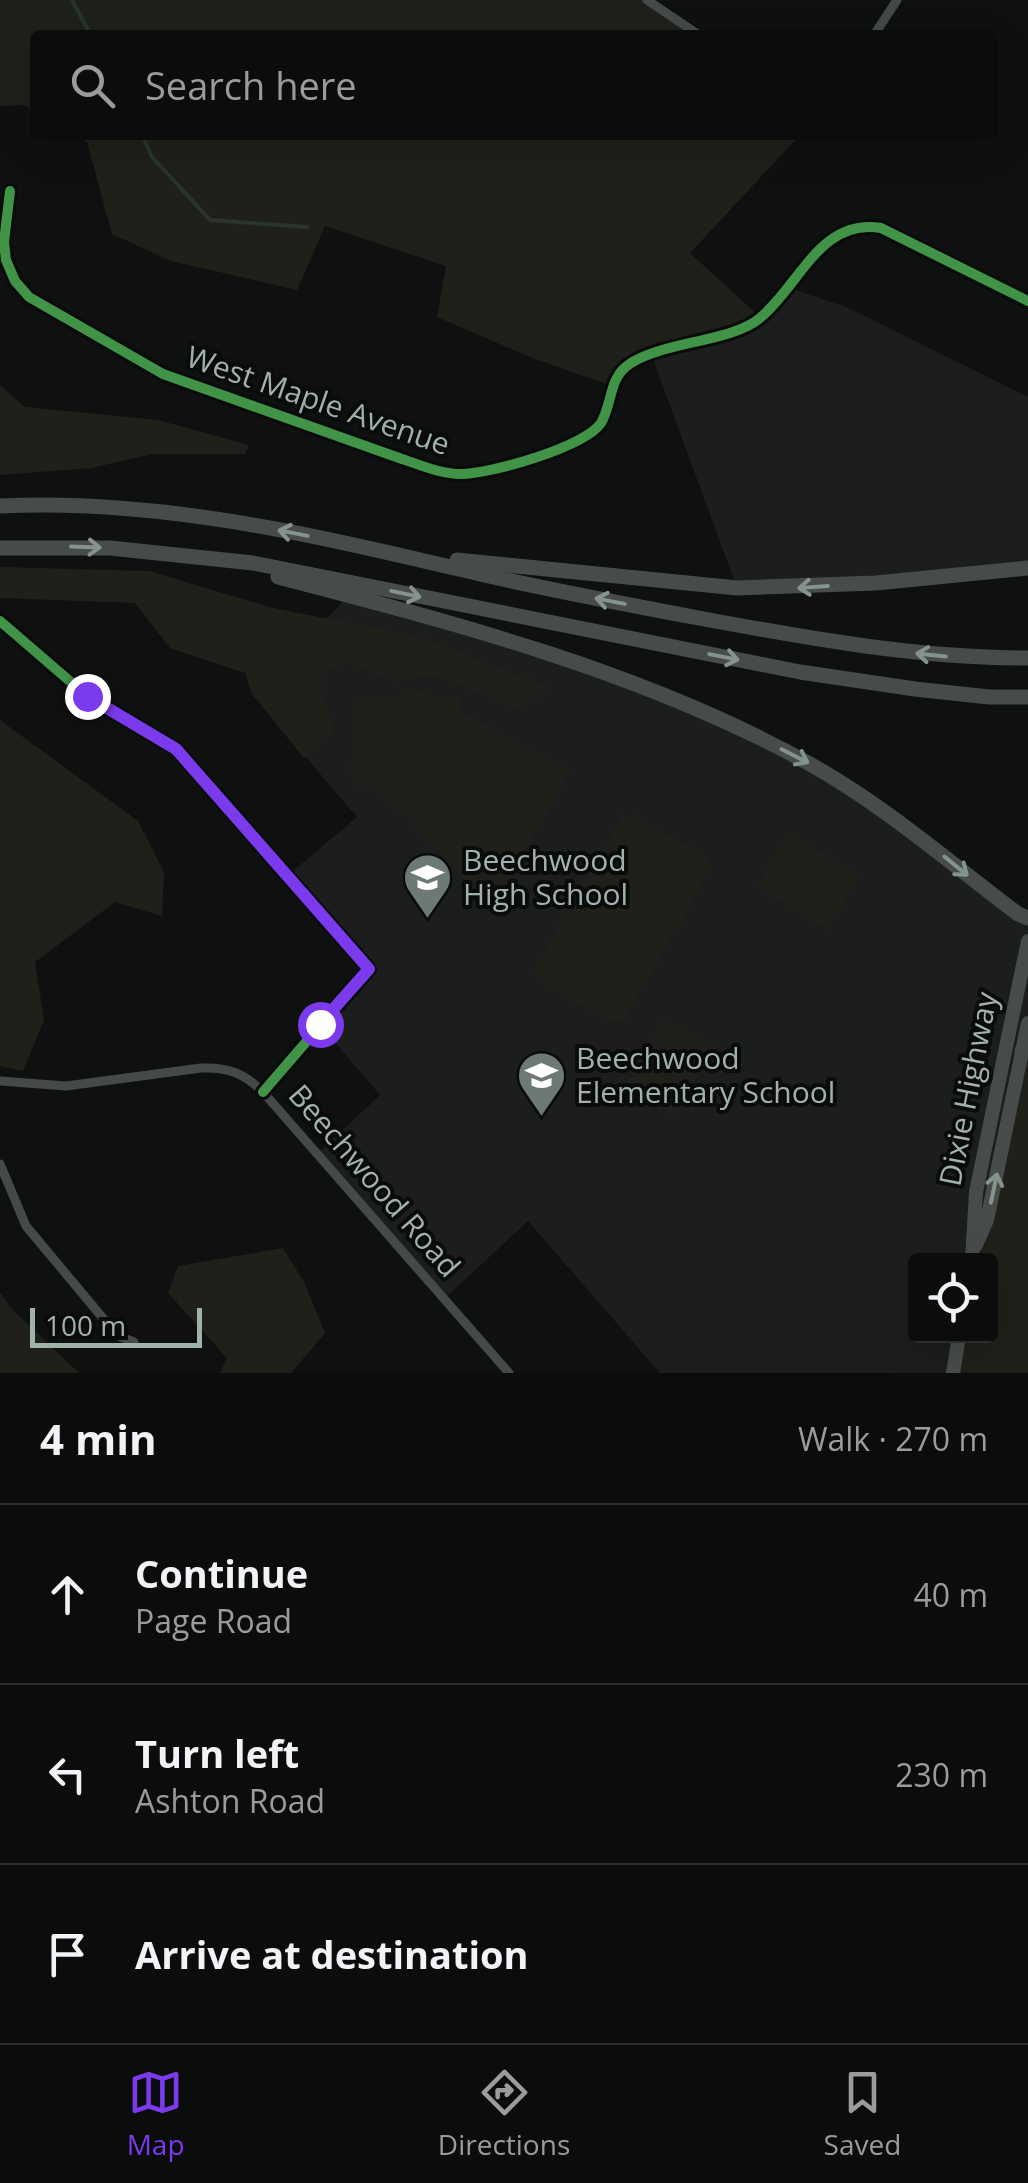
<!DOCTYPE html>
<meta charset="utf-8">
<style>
body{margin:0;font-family:"Open Sans",sans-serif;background:#141515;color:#f1f3f6}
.controls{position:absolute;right:30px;bottom:30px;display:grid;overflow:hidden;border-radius:10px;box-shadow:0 10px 40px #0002}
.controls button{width:90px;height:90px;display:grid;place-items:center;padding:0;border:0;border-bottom:2px solid #2b2c2d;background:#0b0c0c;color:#f1f3f6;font:50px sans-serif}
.scale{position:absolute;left:30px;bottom:25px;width:172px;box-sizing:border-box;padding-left:10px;border:5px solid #a0b2aa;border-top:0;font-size:28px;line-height:35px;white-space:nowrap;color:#a0b2aa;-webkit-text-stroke:8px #0a0b0b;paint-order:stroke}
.stop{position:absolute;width:30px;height:30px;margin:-22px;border:8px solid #7c3aed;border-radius:50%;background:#fff}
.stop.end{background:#7c3aed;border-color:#fff;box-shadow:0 2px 10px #0008}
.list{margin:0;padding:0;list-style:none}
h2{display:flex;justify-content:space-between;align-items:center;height:130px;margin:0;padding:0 40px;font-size:42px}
h2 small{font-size:32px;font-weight:400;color:#9a9b9d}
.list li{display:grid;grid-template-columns:65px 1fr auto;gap:30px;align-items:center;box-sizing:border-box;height:180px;padding:0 40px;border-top:2px solid #2b2c2d}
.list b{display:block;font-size:38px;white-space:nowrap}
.list p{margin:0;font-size:32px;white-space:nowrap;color:#9a9b9d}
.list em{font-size:32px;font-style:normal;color:#9a9b9d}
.icon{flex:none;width:55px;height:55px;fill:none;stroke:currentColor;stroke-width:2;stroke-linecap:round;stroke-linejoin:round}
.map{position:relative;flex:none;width:1028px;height:1373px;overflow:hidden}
.search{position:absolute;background:#0b0c0c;box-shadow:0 10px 40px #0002;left:30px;right:30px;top:30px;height:110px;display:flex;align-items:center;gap:25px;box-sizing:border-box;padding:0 35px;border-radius:10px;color:#9a9b9d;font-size:38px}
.sheet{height:670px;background:#0b0c0c}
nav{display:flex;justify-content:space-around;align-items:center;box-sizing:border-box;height:140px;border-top:2px solid #2b2c2d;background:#0b0c0c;font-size:28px;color:#9a9b9d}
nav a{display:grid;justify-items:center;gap:5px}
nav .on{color:#7c3aed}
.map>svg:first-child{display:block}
</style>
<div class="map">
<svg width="1028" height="1373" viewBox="0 0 1028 1373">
<rect width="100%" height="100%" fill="#0f1010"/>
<g fill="#1c1e1e">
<path d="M 787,287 L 846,307 L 1028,397 L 1028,568 L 737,588 L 651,354 L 753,323 Z"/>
<path d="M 349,596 L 552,654 L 810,764 L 1028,918 L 1028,1023 L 972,1260 L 916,1260 L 916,1336 L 959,1336 L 953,1373 L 660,1373 L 528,1221 L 444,1299 L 317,1154 L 380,1095 L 319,1024 L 368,969 L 287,876 L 357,817 L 252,694 Z"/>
</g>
<g fill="#20201a">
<path d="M 0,0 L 647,0 L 699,35 L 35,35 L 35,111 L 24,105 L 0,106 Z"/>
<path d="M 75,135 L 800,135 L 690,253 L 761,318 L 635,360 L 612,386 L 530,357 L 437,317 L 446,266 L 325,226 L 297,290 L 171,261 L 112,234 L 87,142 Z"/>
<path d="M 0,385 L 25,407 L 158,420 L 249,445 L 245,454 L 152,454 L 92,468 L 0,475 Z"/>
<path d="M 0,567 L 149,571 L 273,608 L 417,636 L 551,688 L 519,710 L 433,674 L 394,681 L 348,662 L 317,676 L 335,731 L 304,758 L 252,694 L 245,673 L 170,648 L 135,603 L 0,598 Z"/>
<path d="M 412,688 L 432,696 L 459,697 L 459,711 L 569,769 L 553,799 L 556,802 L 541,821 L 493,911 L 409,818 L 367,785 L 352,785 L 352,773 L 347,769 L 352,763 L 353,696 L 406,696 Z"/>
<path d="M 0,720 L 138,821 L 164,872 L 162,916 L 115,902 L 35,962 L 44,1020 L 23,1071 L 0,1066 Z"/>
<path d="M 623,815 L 630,819 L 633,815 L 708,858 L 706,862 L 712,866 L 622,1023 L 615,1019 L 612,1023 L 538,980 L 540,976 L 533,972 Z"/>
<path d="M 789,833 L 860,875 L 827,929 L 757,887 Z"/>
<path d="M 663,1018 L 715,1046 L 676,1116 L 625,1087 Z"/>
<path d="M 1028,1039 L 1028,1373 L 953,1373 L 959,1336 L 990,1336 L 990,1260 L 972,1260 Z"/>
<path d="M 283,1248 L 304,1282 L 325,1333 L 291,1373 L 220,1373 L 227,1358 L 168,1293 L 178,1266 Z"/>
<path d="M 0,1293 L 12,1309 L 79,1373 L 0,1373 Z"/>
</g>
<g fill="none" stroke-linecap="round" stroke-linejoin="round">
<g stroke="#27352b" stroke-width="4">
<path d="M 72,0 L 91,35"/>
<path d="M 142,135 L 152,157 L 210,220 L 307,227"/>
</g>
<g stroke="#454a48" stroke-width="9">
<path d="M 647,0 L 699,35"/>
<path d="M 874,35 L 897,0"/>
<path d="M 10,191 L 4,242 L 6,260 L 15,281 L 29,297 L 163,374 L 402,459 C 421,465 440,474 461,474 C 490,474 585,447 601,423 C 613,403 608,377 631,363 C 663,342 734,341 760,318 C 800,285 820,218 881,228 L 1028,301"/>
<path d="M 0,621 L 87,696 L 176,749 L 369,969 L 263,1092"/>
<path d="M 0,1081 L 66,1086 L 201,1068 C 228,1067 244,1073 263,1092 L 509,1373"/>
<path d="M 0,1164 L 26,1226 L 112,1329 L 121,1337 L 134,1342"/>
</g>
<g stroke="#474c4a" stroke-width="14">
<path d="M 976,1245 L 987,1220 L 1028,1023"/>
<path d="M 972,1260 L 976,1192 L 1028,941"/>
<path d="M 953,1373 L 959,1336"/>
</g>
<g stroke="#474b4a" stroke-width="15">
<path d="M 0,506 C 163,498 322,537 480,574 C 554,591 629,605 704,619 C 812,639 918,658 1028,658"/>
<path d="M 0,548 L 110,548 L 253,563 L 800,672 L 915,689 L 989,697 L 1028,697"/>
<path d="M 457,560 L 737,588 L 876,583 L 1028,568"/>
<path d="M 278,577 C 459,624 643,672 808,763 C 884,805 949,862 1018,914 L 1028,918"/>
<path d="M 1022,1051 L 1028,1039"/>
</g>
<defs>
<g id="cycleway">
<path d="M 10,191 L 4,242 L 6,260 L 15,281 L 29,297 L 163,374 L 402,459 C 421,465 440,474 461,474 C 490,474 585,447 601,423 C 613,403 608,377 631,363 C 663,342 734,341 760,318 C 800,285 820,218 881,228 L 1028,301"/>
<path d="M 0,621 L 87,696 L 176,749 L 369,969 L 263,1092"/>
</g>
</defs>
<use href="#cycleway" stroke="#0a0b0b" stroke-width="16"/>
<use href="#cycleway" stroke="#419447" stroke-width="10"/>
</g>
<defs><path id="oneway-shaft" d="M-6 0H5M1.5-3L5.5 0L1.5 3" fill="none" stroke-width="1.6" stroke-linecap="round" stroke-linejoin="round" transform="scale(2.5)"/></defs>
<g stroke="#85938d">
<use href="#oneway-shaft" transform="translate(293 533) rotate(-169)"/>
<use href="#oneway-shaft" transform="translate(86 547) rotate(2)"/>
<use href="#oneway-shaft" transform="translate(813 587) rotate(176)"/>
<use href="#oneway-shaft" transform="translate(406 594) rotate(12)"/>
<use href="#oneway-shaft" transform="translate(610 601) rotate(-169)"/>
<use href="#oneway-shaft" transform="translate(931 655) rotate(-174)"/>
<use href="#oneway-shaft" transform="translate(724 657) rotate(11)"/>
<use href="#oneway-shaft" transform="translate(795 756) rotate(27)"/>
<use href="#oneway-shaft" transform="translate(956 866) rotate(39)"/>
<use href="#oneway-shaft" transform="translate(994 1188) rotate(-78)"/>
</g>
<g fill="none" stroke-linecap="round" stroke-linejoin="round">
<path stroke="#7c3aed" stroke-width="12" d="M 87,696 L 176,749 L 369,969 L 320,1024"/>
</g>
<defs>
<symbol id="school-pin" viewBox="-11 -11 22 30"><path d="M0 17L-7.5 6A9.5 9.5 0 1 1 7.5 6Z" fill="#6d7974" stroke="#0a0b0b"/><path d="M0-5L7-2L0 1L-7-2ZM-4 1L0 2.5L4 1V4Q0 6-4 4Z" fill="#fff"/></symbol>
</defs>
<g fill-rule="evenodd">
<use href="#school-pin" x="400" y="850" width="55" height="75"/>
<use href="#school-pin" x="514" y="1048" width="55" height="75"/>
</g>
<g text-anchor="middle" stroke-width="8" stroke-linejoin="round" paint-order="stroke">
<g font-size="30" fill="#a0b2aa" stroke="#0a0b0b">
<text transform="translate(318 401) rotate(19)" y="10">West Maple Avenue</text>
<text transform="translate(969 1089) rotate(-79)" y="10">Dixie Highway</text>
<text transform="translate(374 1181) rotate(49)" y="10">Beechwood Road</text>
</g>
<g font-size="30" fill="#a0b2aa" stroke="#0a0b0b" text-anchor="start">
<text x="463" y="871">Beechwood<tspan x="463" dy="34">High School</tspan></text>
<text x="576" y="1069">Beechwood<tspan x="576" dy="34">Elementary School</tspan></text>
</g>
</g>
</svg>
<div class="controls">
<button><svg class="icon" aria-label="locate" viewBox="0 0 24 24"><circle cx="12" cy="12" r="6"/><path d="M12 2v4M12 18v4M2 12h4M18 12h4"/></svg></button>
</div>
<div class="scale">100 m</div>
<div class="stop" style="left:320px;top:1024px"></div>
<div class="stop end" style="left:87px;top:696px"></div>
<div class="search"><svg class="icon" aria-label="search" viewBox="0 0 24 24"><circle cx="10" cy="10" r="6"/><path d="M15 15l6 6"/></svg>Search here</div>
</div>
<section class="sheet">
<h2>4 min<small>Walk · 270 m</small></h2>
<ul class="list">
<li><svg class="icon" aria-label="ahead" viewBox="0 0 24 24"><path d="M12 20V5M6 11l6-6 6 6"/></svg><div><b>Continue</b><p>Page Road</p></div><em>40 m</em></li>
<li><svg class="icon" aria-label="left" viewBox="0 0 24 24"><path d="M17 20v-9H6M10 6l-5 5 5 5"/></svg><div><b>Turn left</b><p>Ashton Road</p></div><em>230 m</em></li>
<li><svg class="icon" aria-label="arrive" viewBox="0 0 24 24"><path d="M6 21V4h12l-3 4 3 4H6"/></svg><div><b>Arrive at destination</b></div></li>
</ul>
</section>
<nav>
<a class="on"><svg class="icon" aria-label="map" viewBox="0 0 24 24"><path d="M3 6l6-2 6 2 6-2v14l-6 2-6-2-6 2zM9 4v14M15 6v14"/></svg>Map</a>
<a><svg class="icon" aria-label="directions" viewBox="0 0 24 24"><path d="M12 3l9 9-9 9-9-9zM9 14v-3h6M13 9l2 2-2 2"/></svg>Directions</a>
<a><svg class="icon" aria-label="saved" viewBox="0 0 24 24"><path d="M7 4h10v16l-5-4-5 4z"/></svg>Saved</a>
</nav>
